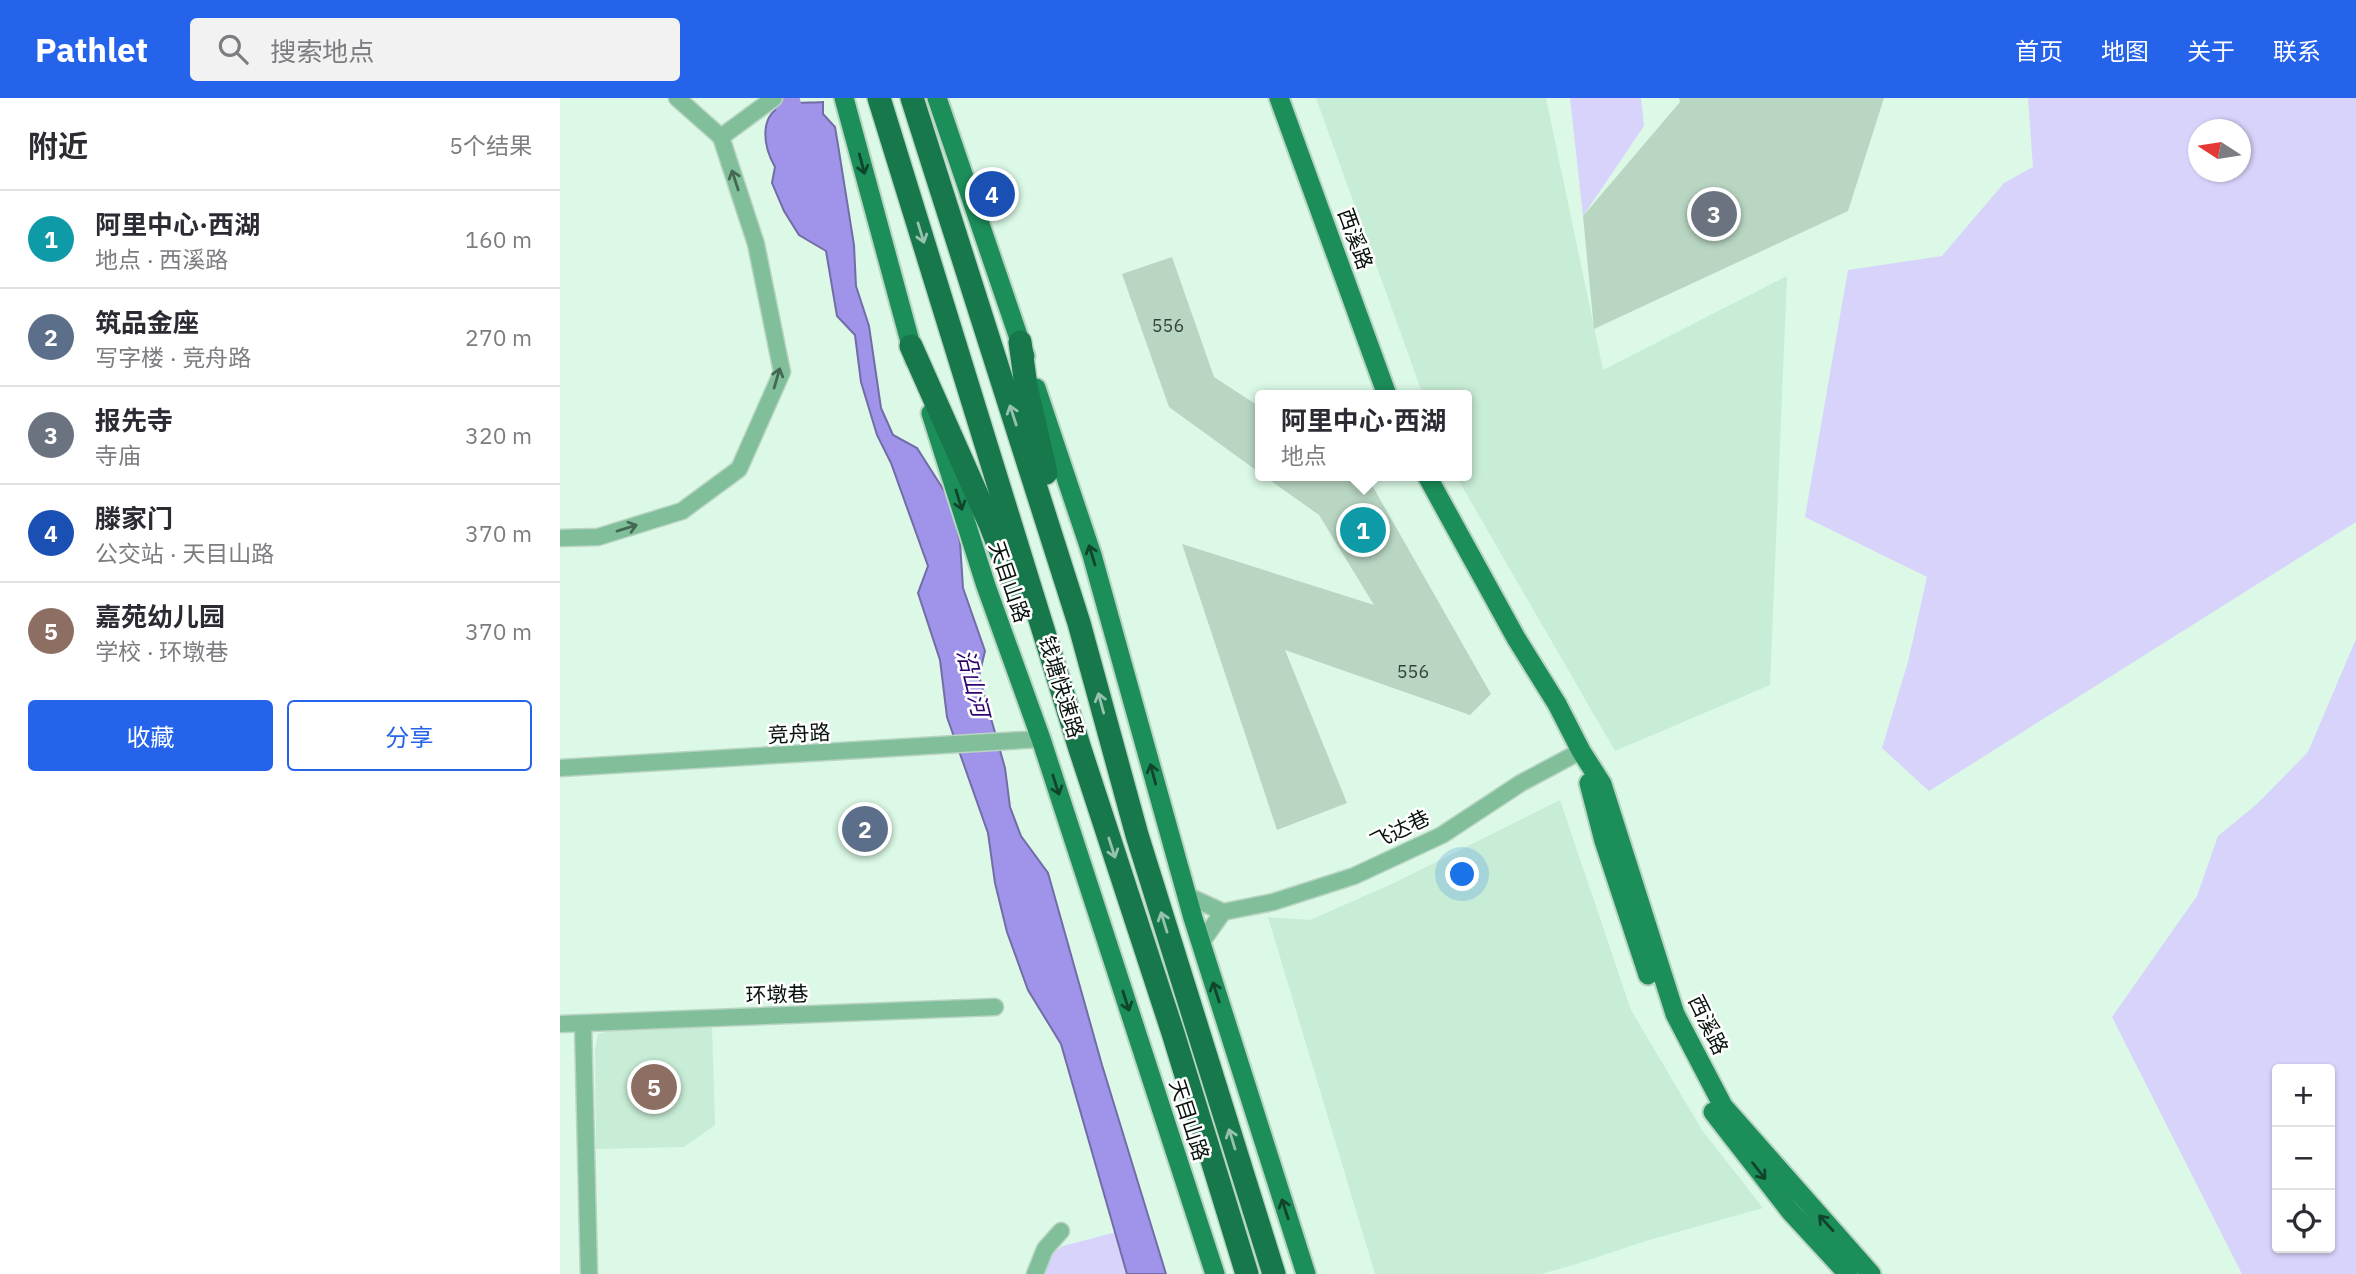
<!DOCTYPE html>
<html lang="zh">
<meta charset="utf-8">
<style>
body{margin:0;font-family:"IBM Plex Sans","Noto Sans SC",sans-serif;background:#f2f2f3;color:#2b2b33}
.controls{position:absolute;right:21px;bottom:21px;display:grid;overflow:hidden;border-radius:7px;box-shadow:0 2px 5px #0004}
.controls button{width:63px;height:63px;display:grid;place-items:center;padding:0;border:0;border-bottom:2px solid #e1e1e2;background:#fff;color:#2b2b33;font:35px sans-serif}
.compass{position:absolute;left:1628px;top:21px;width:63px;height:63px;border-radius:50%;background:#fff;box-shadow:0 2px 5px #0004;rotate:282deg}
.you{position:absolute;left:903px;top:777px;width:24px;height:24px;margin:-18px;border:5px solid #fff;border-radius:50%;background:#1a73e8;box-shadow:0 0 0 10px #1a73e833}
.badge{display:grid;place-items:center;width:46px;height:46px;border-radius:50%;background:#2563eb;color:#fff;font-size:23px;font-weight:700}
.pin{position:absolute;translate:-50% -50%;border:4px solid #fff;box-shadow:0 2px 7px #0006}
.popup{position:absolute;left:695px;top:292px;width:217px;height:91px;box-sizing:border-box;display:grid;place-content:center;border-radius:7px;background:#fff;filter:drop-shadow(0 2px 5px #0005);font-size:23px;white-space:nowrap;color:#7c7c81}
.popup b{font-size:26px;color:#2b2b33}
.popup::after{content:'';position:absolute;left:50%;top:100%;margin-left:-14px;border:14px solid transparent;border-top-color:#fff}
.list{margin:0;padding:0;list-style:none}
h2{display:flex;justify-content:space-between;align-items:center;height:91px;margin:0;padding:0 28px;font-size:30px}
h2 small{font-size:23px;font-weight:400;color:#7c7c81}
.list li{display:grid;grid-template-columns:46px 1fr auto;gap:21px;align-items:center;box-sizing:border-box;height:98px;padding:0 28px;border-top:2px solid #e1e1e2}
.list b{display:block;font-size:26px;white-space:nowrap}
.list p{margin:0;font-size:23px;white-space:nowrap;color:#7c7c81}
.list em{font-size:23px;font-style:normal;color:#7c7c81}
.actions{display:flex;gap:14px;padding:21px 28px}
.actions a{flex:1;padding:16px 0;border:2px solid #2563eb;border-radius:7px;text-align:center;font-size:24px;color:#2563eb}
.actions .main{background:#2563eb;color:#fff}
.icon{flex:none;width:38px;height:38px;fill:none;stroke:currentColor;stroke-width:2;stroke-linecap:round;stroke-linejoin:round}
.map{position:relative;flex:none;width:1796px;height:1176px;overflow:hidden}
header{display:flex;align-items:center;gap:42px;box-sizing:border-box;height:98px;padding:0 35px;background:#2563eb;color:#fff}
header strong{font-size:33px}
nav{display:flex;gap:38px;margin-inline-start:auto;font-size:24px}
.search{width:490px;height:63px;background:#f2f2f3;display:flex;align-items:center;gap:18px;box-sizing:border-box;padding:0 24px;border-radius:7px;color:#7c7c81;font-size:26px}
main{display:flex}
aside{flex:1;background:#fff}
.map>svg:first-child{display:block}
</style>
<header>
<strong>Pathlet</strong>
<div class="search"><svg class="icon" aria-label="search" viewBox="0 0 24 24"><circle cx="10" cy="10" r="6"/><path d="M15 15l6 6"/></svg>搜索地点</div>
<nav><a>首页</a><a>地图</a><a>关于</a><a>联系</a></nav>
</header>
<main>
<aside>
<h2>附近<small>5个结果</small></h2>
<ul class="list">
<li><span class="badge" style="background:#0f9aa8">1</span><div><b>阿里中心·西湖</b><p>地点 · 西溪路</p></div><em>160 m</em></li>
<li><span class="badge" style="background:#5c6f8a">2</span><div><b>筑品金座</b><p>写字楼 · 竞舟路</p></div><em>270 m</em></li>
<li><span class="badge" style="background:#6b7280">3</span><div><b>报先寺</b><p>寺庙</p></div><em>320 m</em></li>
<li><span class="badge" style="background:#1a4fb4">4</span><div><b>滕家门</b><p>公交站 · 天目山路</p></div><em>370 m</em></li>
<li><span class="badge" style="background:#8d6e63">5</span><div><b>嘉苑幼儿园</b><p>学校 · 环墩巷</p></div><em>370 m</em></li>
</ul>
<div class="actions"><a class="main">收藏</a><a>分享</a></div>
</aside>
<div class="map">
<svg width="1796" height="1176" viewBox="0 0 1796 1176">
<rect width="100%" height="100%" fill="#dbf9e6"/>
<g fill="#c8edd6">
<path d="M 756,0 L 986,0 L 1043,272 L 1227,178 L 1210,587 L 1055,653 L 896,378 L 906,378 L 906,297 L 863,297 Z"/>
<path d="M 1000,702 L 1071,912 L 1142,1032 L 1203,1110 L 1089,1142 L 1017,1166 L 981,1176 L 815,1176 L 708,819 L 750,822 L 834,785 Z"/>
<path d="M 152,929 L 155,1027 L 124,1049 L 36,1051 L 35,951 L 38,936 L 50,932 Z"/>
</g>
<g fill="#d7d3fb" fill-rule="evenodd">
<path d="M 1010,0 L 1081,0 L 1084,28 L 1023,118 Z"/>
<path d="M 1468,0 L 1796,0 L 1796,424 L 1369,693 L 1322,650 L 1348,564 L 1367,479 L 1245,419 L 1288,172 L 1382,158 L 1444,85 L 1473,69 ZM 1638,32 L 1680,32 L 1680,74 L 1638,74 Z"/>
<path d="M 1796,541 L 1796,1176 L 1682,1176 L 1552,919 L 1637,798 L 1658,738 L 1697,706 L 1748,654 ZM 1770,971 L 1770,1150 L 1717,1150 L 1717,971 Z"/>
<path d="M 564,1132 L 575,1176 L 483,1176 L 491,1156 L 503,1148 Z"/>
</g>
<path fill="#a093ea" stroke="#726ca7" stroke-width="2" d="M 263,4 L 263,16 L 275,29 L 278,47 L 294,147 L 296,188 L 309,228 L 321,310 L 333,337 L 357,350 L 390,402 L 400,444 L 403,490 L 425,553 L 419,578 L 445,670 L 450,709 L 461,738 L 488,775 L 542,967 L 606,1176 L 567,1176 L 501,946 L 468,892 L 447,834 L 435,785 L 428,735 L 387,619 L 380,562 L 358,495 L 368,468 L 331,365 L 317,337 L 301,284 L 295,237 L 277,218 L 266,153 L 239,137 L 224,113 L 212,85 L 215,69 C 203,48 197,13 229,6 C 240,4 252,5 263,4 Z"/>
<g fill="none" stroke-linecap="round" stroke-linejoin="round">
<path stroke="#a093ea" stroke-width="26" d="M 226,0 L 238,39"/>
</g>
<g fill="#b9d6c3">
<path d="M 1119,0 L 1324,0 L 1288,113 L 1034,231 L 1023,118 L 1120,4 Z"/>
<path d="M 612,159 L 654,279 L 700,309 L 700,375 L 609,309 L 562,176 Z"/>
<path d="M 704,378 L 803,378 L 809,382 L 931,596 L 910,617 L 725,552 L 787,705 L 717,732 L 622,446 L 814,507 L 759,417 Z"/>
</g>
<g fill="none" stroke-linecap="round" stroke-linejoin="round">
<defs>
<g id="minor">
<path d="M 161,39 L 214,0"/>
<path d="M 0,440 L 38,439 L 122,413 L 179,371 L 222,274 L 196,146 L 161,39 L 117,0"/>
<path d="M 0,670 L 481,641"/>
<path d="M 626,797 L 663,814 L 713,804 L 794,778 L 882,737 L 961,685 L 1021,653"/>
<path d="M 641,845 L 663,814"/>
<path d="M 0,926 L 435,909"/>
<path d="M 23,926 L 29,1176"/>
<path d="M 475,1176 L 485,1151 L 501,1133"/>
</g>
<g id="major">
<path d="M 284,0 L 355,262"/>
<path d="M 377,0 L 465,258"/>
<path d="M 719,0 L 827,297"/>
<path d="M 476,290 L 532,457 L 633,820 L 746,1176"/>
<path d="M 371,315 L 426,488 L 481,641 L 655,1176"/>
<path d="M 867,378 L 956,540 L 997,606 L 1021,653 L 1042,686 L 1115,916 L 1163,1008 L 1311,1176"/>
<path d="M 1029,685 L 1044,743 L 1088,877"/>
<path d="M 1153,1014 L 1230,1113 L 1288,1176"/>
</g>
<g id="highway">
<path d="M 319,0 L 520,651 L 613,935 L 687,1176"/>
<path d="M 352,0 L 519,525 L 577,737 L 714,1176"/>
<path d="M 460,244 L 466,288 L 486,375"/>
<path d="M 351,248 L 430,426 L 460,502"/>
</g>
</defs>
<use href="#minor" stroke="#b9d4c3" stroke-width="19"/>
<use href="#major" stroke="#b9d4c3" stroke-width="23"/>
<use href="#highway" stroke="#b9d4c3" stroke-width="26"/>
<use href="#minor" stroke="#81bf9a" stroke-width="16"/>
<use href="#major" stroke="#1c8e5a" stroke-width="19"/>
<use href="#highway" stroke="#16784b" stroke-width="23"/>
</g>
<defs><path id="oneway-shaft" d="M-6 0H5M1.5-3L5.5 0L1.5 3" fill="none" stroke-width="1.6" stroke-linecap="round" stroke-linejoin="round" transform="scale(1.75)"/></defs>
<g stroke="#10442b">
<use href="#oneway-shaft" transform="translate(302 66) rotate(75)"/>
<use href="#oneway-shaft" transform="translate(399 402) rotate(73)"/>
<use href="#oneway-shaft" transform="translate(532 457) rotate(-107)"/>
<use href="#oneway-shaft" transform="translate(593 676) rotate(-105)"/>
<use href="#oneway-shaft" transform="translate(496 687) rotate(72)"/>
<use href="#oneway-shaft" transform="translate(656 894) rotate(-108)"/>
<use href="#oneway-shaft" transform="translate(566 903) rotate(72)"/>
<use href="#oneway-shaft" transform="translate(1199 1073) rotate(52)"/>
<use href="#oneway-shaft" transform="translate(725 1111) rotate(-108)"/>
<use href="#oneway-shaft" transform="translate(1266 1125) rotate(-132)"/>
</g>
<g stroke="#446853">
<use href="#oneway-shaft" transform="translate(175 82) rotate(-108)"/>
<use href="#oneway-shaft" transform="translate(217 280) rotate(-74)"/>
<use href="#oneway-shaft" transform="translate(67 430) rotate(-17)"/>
</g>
<g stroke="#96c2ae">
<use href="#oneway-shaft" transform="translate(361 135) rotate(73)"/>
<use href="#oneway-shaft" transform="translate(453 317) rotate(-108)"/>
<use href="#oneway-shaft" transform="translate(541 605) rotate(-105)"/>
<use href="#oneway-shaft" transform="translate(552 750) rotate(72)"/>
<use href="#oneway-shaft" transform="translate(604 824) rotate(-107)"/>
<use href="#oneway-shaft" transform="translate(672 1041) rotate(-107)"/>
</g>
<g text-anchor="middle" stroke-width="5" stroke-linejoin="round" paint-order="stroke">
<g font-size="18" fill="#34433a">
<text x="608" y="234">556</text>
<text x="853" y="580">556</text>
</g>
<g font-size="21" fill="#08120c" stroke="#fff">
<text transform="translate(795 141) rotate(70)" y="7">西溪路</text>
<text transform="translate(449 484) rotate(71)" y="7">天目山路</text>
<text transform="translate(501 589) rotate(73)" y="7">钱塘快速路</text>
<text transform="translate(239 636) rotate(-3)" y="7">竞舟路</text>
<text transform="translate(840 732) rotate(-26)" y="7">飞达巷</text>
<text transform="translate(217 897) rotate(-2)" y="7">环墩巷</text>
<text transform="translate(1148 927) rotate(64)" y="7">西溪路</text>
<text transform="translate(629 1022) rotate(72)" y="7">天目山路</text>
</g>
<g font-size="23" font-style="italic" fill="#2e026e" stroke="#fff">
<text transform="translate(413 585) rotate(76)" y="8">沿山河</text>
</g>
</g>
</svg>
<div class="controls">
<button>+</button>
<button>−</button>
<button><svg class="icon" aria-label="locate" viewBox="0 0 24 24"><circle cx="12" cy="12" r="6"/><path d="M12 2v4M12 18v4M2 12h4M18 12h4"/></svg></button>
</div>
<svg class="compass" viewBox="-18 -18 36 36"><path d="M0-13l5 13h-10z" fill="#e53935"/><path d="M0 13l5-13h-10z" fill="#7c7c81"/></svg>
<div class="you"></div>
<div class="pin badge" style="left:803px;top:432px;background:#0f9aa8">1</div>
<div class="popup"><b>阿里中心·西湖</b>地点</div>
<div class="pin badge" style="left:305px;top:731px;background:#5c6f8a">2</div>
<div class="pin badge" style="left:1154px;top:116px;background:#6b7280">3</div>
<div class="pin badge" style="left:432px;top:96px;background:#1a4fb4">4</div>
<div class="pin badge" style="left:94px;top:989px;background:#8d6e63">5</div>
</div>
</main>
